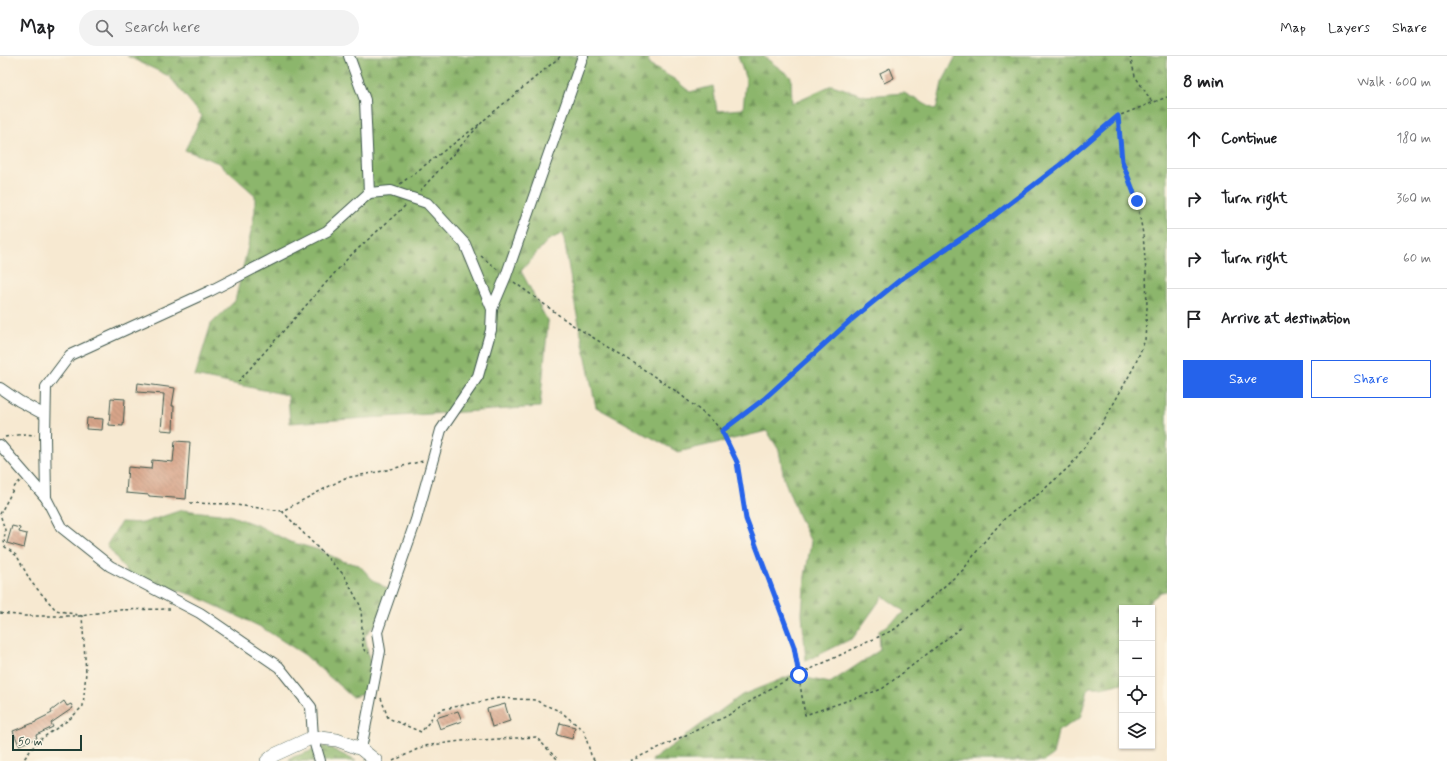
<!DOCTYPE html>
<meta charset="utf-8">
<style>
body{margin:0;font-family:Mynerve,sans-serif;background:#f2f2f2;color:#202124}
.controls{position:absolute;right:12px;bottom:12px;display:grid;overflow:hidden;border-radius:0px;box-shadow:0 1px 3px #0004}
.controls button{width:36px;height:36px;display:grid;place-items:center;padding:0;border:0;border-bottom:1px solid #e0e0e0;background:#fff;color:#202124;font:20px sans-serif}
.scale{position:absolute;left:12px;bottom:10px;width:70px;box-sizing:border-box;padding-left:4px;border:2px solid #1f3d34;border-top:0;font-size:11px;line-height:14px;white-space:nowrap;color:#1f3d34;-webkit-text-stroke:3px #fcf5e5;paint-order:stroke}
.stop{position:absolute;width:12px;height:12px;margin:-9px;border:3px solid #2563eb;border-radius:50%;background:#fff}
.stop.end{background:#2563eb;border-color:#fff;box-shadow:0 1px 4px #0008}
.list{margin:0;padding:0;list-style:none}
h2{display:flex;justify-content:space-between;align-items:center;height:52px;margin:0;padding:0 16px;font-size:17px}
h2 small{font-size:13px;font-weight:400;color:#757577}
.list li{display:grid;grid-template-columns:26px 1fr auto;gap:12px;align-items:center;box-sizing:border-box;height:60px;padding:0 16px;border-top:1px solid #e0e0e0}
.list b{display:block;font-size:15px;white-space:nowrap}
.list em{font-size:13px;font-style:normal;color:#757577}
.actions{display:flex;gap:8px;padding:12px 16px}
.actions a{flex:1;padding:9px 0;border:1px solid #2563eb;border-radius:0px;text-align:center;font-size:14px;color:#2563eb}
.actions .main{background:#2563eb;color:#fff}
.icon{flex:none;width:22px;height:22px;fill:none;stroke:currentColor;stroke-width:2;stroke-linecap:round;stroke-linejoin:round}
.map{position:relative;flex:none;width:1167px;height:705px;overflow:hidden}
header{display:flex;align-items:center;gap:24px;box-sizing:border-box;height:56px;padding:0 20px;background:#fff;border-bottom:1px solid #e0e0e0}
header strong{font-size:19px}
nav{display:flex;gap:22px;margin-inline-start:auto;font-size:14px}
.search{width:280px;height:36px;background:#f2f2f2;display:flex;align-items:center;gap:10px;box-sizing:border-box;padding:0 14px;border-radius:22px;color:#757577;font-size:15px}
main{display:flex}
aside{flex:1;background:#fff}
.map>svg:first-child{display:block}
</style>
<header>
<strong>Map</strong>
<div class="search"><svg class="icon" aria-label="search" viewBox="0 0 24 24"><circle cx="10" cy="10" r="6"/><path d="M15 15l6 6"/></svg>Search here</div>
<nav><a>Map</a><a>Layers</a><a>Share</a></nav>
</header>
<main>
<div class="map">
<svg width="1167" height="705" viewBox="0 0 1167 705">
<defs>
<pattern id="forest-firs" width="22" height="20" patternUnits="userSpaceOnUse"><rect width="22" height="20" fill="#8cb66c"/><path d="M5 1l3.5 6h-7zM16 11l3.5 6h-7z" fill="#72955a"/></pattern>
<pattern id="building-back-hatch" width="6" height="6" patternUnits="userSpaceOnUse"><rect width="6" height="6" fill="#d8a58a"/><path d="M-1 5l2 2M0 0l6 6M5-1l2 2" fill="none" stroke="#af8872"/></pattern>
</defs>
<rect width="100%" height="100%" fill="#fcf5e5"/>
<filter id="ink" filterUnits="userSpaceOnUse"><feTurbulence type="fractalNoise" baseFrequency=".025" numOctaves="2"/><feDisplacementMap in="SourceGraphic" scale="8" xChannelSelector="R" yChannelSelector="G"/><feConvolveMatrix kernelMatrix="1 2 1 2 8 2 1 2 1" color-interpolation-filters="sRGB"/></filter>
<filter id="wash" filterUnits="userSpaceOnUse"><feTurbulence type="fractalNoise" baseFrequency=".012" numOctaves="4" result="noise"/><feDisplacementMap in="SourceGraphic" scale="16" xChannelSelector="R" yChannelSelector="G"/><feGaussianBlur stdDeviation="0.9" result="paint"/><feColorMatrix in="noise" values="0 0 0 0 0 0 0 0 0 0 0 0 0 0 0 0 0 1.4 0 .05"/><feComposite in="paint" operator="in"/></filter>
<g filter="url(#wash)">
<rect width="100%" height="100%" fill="#f7e9d1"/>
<g fill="url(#forest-firs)" stroke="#567a50">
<path d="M 127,0 L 648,0 L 649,9 L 674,23 L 690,36 L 713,30 L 717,55 L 743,53 L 746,24 L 738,0 L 763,0 L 791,21 L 792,47 L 832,29 L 866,40 L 904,37 L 936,54 L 942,27 L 956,0 L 1167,0 L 1167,535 L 1161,536 L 1141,552 L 1122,552 L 1122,627 L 1105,631 L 1089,631 L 1080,662 L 1058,675 L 1053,699 L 1044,705 L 651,705 L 742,639 L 792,619 L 830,627 L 880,594 L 879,575 L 905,556 L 883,540 L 853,582 L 806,605 L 802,557 L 805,521 L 811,486 L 798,459 L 784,423 L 779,394 L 767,375 L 678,396 L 596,351 L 575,249 L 563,177 L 547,185 L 521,215 L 548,266 L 540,351 L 290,367 L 288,339 L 195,320 L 211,268 L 235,245 L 249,186 L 255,155 L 255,139 L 219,107 L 185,94 L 202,60 L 169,20 Z"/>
<path d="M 182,454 L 229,459 L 259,470 L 290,486 L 319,494 L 342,505 L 359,509 L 372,523 L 389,534 L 377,566 L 365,580 L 371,614 L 369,637 L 352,641 L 305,599 L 261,571 L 193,539 L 129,519 L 107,489 L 121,466 L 143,467 Z"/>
<path d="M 326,690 L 356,705 L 288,705 L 293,701 Z"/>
</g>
<g id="blocks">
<g fill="url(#building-back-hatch)">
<path d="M 890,12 L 894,22 L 884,27 L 880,17 Z"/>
<path d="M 138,327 L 175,332 L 172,350 L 174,350 L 173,375 L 161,374 L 164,338 L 137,336 Z"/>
<path d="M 111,342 L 125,343 L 123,370 L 109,369 Z"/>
<path d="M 87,362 L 103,363 L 102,374 L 86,373 Z"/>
<path d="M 175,385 L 190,386 L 186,443 L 149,440 L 149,439 L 126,437 L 128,411 L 151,413 L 152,404 L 173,406 Z"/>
<path d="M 12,470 L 20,472 L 19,476 L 27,478 L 24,492 L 7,487 Z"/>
<path d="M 64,645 L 67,650 L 71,648 L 73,652 L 51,667 L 53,671 L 36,679 L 37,682 L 19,689 L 13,675 L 36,666 L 36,665 L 52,657 L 51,655 Z"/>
<path d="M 505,648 L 510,665 L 492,671 L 487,653 Z"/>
<path d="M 458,655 L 462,665 L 440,673 L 436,662 Z"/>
<path d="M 560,667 L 575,671 L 572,683 L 557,679 Z"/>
</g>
</g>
</g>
<g filter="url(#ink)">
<use href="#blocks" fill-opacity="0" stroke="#3f574c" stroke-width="1"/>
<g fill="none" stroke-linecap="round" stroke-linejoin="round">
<defs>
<g id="minor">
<path d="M 369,137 L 391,135 L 427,147 L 465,188 L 492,253"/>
<path d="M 0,332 L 19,345 L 45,359"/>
<path d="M 0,389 L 46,442"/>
<path d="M 361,693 L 380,595 L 377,576 L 416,464 L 441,374 L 478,320 L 491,274 L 492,253 L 506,220 L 583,0"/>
<path d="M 320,705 L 313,681 L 311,651 L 279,611 L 200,557 L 110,510 L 61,471 L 46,442 L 45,380 L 46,331 L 70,299 L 210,235 L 327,175 L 369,137 L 365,44 L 349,0"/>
</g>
<path id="major" d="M 267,705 L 274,699 L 313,681 L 337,684 L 361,693 L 376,705"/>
</defs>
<use href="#minor" stroke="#3f574c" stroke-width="12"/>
<use href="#major" stroke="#3f574c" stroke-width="14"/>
<g stroke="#3f574c" stroke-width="1.5" stroke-dasharray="3 3" stroke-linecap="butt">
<path d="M 1130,0 L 1135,20 L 1152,46"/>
<path d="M 484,64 L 561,0"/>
<path d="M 400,128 L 481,67"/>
<path d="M 420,135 L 484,64"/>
<path d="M 481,200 L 498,214"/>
<path d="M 514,226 L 571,268 L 628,303 L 676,335 L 713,365 L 722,375 L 737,407 L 746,463 L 794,591 L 805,659 L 882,633 L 963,570"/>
<path d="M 238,326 L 349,201 L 406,149"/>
<path d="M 722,375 L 764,343 L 851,264 L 900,224 L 987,165 L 1065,105 L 1118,60 L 1167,41"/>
<path d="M 5,381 L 24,378 L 35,379"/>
<path d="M 20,425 L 15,430 L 0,458 L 5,474 L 4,490 L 17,500 L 31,526 L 56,554 L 82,560 L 86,616 L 83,650 L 71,662 L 37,686 L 24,703 L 25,705"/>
<path d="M 190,447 L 228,448 L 282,455 L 345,422 L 383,415 L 423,405"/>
<path d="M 282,455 L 344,519 L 361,551 L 363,593 L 369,597"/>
<path d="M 0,557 L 24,560 L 82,560 L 112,554 L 170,553"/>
<path d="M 381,642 L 388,662 L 421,676 L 430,665 L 434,657 L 444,653 L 499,642 L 536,644 L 542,648 L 560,655 L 584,675 L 591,699 L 595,705"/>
<path d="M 393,705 L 424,690 L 461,685 L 536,681 L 559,705"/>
<path d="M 630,705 L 727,660 L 773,631 L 895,573 L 963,514 L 983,487 L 1007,460 L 1040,437 L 1070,410 L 1104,365 L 1135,309 L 1145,284 L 1147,252 L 1146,216 L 1143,178 L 1137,145 L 1122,105 L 1118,60"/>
</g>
<use href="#minor" stroke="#fff" stroke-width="10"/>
<use href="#major" stroke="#fff" stroke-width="13"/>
</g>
</g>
<g fill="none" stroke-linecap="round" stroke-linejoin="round" filter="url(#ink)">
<path stroke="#2563eb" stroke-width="5" d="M 799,619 L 794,591 L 746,463 L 737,406 L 722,375 L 764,343 L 851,264 L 900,224 L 987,165 L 1065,105 L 1118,60 L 1122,105 L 1137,145"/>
</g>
</svg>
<div class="controls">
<button>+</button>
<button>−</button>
<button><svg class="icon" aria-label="locate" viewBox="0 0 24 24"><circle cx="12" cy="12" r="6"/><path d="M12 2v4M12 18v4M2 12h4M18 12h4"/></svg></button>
<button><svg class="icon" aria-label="layers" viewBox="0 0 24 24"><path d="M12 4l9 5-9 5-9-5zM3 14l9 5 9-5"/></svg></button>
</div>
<div class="scale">50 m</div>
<div class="stop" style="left:799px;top:619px"></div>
<div class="stop end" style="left:1137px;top:145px"></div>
</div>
<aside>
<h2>8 min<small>Walk · 600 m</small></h2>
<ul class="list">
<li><svg class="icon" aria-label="ahead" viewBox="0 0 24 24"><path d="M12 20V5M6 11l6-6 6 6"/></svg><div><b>Continue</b></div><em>180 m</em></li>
<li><svg class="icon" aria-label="right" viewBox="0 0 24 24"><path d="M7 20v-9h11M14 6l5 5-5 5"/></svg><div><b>Turn right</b></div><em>360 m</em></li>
<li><svg class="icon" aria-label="right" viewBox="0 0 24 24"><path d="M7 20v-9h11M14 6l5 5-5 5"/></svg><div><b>Turn right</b></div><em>60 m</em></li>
<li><svg class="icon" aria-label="arrive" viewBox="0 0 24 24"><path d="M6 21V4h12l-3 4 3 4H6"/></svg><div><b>Arrive at destination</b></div></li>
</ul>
<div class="actions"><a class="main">Save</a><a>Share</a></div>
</aside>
</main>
